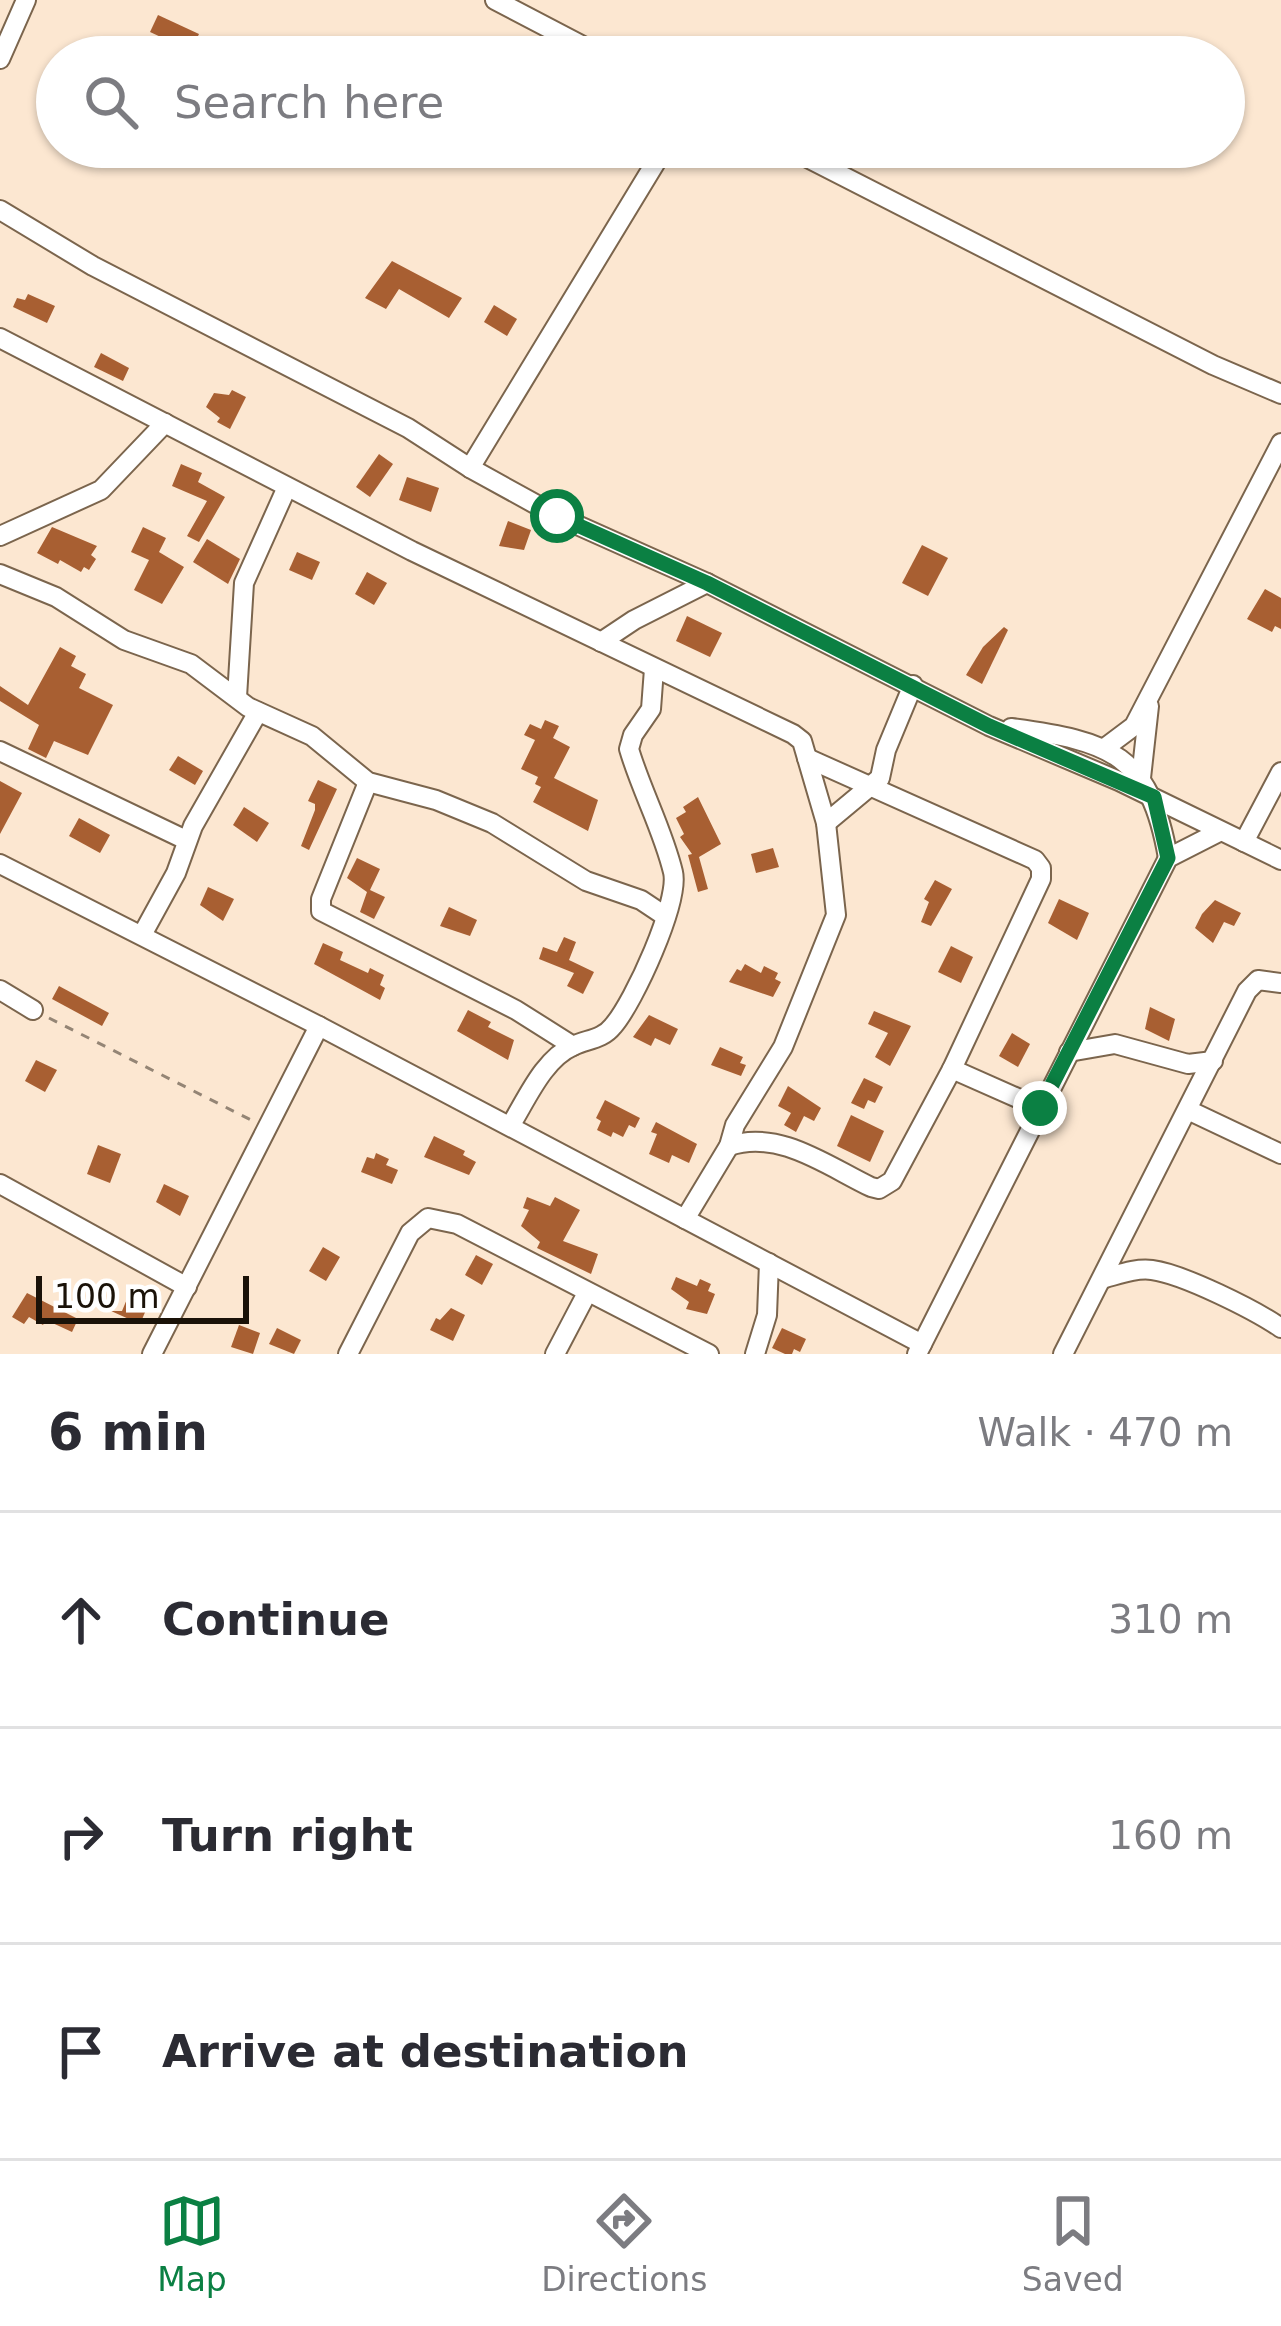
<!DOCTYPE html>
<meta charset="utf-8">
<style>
body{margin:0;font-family:"DejaVu Sans",sans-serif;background:#f7f7f7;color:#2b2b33}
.scale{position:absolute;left:36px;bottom:30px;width:213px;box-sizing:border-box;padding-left:12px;border:6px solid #1a1208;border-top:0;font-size:33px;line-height:42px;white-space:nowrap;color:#1a1208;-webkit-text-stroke:9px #fff;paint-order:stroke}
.stop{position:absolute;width:36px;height:36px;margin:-27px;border:9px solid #0b8043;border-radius:50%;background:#fff}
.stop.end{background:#0b8043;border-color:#fff;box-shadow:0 3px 12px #0008}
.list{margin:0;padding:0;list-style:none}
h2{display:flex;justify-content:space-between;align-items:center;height:156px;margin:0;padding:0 48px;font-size:51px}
h2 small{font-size:39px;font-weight:400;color:#7c7c81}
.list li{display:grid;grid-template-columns:78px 1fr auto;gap:36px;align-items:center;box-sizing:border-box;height:216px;padding:0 48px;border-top:3px solid #e1e1e2}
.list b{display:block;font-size:45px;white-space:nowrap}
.list em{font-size:39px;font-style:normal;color:#7c7c81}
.icon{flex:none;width:66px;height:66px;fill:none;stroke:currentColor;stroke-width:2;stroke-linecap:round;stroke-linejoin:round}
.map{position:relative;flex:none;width:1281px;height:1354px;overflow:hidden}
.search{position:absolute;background:#fff;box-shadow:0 3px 9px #0004;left:36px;right:36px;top:36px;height:132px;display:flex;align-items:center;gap:30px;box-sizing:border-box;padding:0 42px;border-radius:66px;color:#7c7c81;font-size:45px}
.sheet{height:804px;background:#fff}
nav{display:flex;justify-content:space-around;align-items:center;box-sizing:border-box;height:168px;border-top:3px solid #e1e1e2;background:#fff;font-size:33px;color:#7c7c81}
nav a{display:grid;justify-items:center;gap:6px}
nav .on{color:#0b8043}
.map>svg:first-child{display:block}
</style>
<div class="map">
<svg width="1281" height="1354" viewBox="0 0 1281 1354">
<rect width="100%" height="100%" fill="#fce7d1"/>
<g fill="#a85f32">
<path d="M 158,15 L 199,34 L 191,51 L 150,32 Z"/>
<path d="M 392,261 L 462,298 L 449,318 L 399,289 L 386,309 L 365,298 Z"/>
<path d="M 28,294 L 55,306 L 47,323 L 13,307 L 17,298 L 25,300 Z"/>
<path d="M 494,305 L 517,319 L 507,336 L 484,322 Z"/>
<path d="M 101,353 L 129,368 L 123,381 L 94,367 Z"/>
<path d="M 232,390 L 246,397 L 230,429 L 217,422 L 220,418 L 206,407 L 214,393 L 229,395 Z"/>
<path d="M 379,454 L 393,464 L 370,497 L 356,487 Z"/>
<path d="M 181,464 L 202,473 L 198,482 L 225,497 L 199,542 L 187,536 L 207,501 L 172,486 Z"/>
<path d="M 407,477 L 439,488 L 431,512 L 399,500 Z"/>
<path d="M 508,521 L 531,530 L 524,550 L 499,546 Z"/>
<path d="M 52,527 L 97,546 L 91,555 L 96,559 L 89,570 L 84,567 L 81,572 L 60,560 L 58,564 L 37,553 Z"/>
<path d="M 143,527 L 166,538 L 159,552 L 184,567 L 162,604 L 134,590 L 149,560 L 131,552 Z"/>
<path d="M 207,539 L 240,559 L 228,584 L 193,562 Z"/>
<path d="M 922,545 L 948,558 L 928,596 L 902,583 Z"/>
<path d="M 297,552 L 320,562 L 312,580 L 289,570 Z"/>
<path d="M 367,572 L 387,583 L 374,605 L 355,594 Z"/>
<path d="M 1265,589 L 1281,598 L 1281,629 L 1275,626 L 1272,632 L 1247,619 Z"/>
<path d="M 687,616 L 722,633 L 710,657 L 676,641 Z"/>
<path d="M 1004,627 L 1008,630 L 982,684 L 966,675 L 983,647 Z"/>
<path d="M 60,647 L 76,656 L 71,666 L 86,674 L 79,688 L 113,705 L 88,755 L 54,741 L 46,758 L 28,749 L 39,725 L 0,701 L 0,686 L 28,705 Z"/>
<path d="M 545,720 L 559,726 L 553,738 L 570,747 L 554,778 L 598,800 L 588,831 L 533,802 L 541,787 L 535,784 L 538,777 L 521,769 L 535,740 L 524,735 L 530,724 L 541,729 Z"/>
<path d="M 178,756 L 203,771 L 195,785 L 169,770 Z"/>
<path d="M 318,780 L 337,789 L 309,850 L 301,846 L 315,810 L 315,804 L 308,801 Z"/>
<path d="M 0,781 L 22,793 L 0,834 Z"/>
<path d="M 698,797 L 721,844 L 699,857 L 708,889 L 698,892 L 688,855 L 692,854 L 680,837 L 684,834 L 676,818 L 686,812 L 683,807 Z"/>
<path d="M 244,807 L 269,823 L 257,842 L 233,825 Z"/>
<path d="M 79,818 L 110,835 L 100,853 L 69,836 Z"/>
<path d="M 773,848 L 779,867 L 756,873 L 751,854 Z"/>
<path d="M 357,858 L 380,869 L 370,890 L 385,897 L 374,919 L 360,912 L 367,892 L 347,878 Z"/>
<path d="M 935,880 L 952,889 L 931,926 L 921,922 L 929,902 L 924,899 Z"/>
<path d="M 208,887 L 234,899 L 223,921 L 200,905 Z"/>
<path d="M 1059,899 L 1089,913 L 1077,940 L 1048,923 Z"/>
<path d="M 1215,900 L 1241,913 L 1234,926 L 1224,922 L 1213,943 L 1195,928 L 1202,914 Z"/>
<path d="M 449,907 L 477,920 L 470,936 L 440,926 Z"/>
<path d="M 564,937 L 576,942 L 569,960 L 594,972 L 583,994 L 567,986 L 574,973 L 539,959 L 543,947 L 557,952 Z"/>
<path d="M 323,943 L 343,952 L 340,960 L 368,973 L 370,968 L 384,975 L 380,985 L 385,988 L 380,1000 L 314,964 Z"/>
<path d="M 951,946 L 973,957 L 961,983 L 938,972 Z"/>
<path d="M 745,964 L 761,973 L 764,966 L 778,973 L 775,979 L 781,982 L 773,997 L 729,982 L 737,969 L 741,971 Z"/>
<path d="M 59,986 L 109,1013 L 102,1026 L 52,999 Z"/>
<path d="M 1150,1007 L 1175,1019 L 1169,1041 L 1145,1029 Z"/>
<path d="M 468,1010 L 491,1022 L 488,1027 L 514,1040 L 508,1060 L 457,1031 Z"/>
<path d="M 874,1011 L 911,1026 L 890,1066 L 875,1057 L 888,1033 L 868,1024 Z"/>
<path d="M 649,1015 L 678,1029 L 670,1045 L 655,1038 L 651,1046 L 633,1037 Z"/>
<path d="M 1012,1033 L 1030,1044 L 1018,1067 L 999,1056 Z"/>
<path d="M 720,1047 L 743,1057 L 740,1063 L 746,1065 L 741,1076 L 711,1065 Z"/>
<path d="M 36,1060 L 57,1070 L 45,1092 L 25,1081 Z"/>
<path d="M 864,1078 L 883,1087 L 875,1103 L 868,1100 L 864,1109 L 851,1103 Z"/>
<path d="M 788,1086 L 821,1108 L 814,1121 L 804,1116 L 796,1132 L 784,1125 L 791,1113 L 778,1106 Z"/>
<path d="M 605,1100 L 640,1118 L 635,1128 L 629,1125 L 623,1137 L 613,1132 L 611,1137 L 597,1130 L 601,1121 L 596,1118 Z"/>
<path d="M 851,1115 L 884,1131 L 870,1162 L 837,1146 Z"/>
<path d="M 656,1122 L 697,1144 L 689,1163 L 672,1155 L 669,1163 L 649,1154 L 657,1134 L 651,1132 Z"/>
<path d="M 434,1136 L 465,1151 L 463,1155 L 476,1162 L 469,1175 L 424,1157 Z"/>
<path d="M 98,1145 L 121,1154 L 110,1183 L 87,1174 Z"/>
<path d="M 376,1153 L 389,1159 L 386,1165 L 398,1170 L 392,1184 L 361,1172 L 367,1157 L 374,1159 Z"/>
<path d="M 164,1184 L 189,1196 L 180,1216 L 156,1202 Z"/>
<path d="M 527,1197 L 550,1206 L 555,1197 L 580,1210 L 563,1241 L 598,1254 L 591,1274 L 537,1248 L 540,1242 L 521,1226 L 529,1210 L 523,1208 Z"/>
<path d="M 323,1247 L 340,1257 L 326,1281 L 309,1271 Z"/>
<path d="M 476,1255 L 493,1264 L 482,1285 L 465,1275 Z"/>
<path d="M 676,1277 L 697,1286 L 700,1279 L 711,1284 L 708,1291 L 715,1294 L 707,1314 L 686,1309 L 689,1302 L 671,1289 Z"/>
<path d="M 132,1287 L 152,1296 L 140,1324 L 111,1311 L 122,1311 Z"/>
<path d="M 27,1293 L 78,1319 L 72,1332 L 46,1320 L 43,1325 L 29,1317 L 24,1324 L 12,1317 Z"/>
<path d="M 451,1308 L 465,1315 L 453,1341 L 430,1330 L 436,1318 L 440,1320 Z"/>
<path d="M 239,1325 L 260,1333 L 253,1354 L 231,1347 Z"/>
<path d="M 277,1328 L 301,1340 L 294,1354 L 269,1344 Z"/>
<path d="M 782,1328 L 806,1339 L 800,1352 L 794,1349 L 792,1354 L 785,1354 L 772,1348 Z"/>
</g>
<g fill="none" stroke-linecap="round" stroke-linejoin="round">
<defs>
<g id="minor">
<path d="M 495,0 L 604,57"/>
<path d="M 0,59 L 26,0"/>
<path d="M 786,147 L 1213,365 L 1281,394"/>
<path d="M 0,210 L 93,266 L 408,428 L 470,468 L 557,516 L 707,583 L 989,726 L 1119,781 L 1281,860"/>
<path d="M 0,338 L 412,551 L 793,734 L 802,741 L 826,823 L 836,915 L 783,1047 L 735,1125 L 729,1146 L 685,1219"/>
<path d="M 470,468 L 665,147"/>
<path d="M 0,536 L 101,490 L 165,423"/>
<path d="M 0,574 L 56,597 L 124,640 L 191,664 L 248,707 L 312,736 L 368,782 L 436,800 L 492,823 L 586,881 L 641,900 L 665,916"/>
<path d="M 601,642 L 634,620 L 707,583"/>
<path d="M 237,697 L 244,583 L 287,487"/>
<path d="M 1011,728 C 1110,741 1150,754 1168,858"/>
<path d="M 1106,747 L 1134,726 L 1281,443"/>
<path d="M 0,751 L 186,840"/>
<path d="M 1141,778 L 1149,706"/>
<path d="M 368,782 L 321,899 L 321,911 L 516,1010 L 573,1046"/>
<path d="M 826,823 L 880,778 L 886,750 L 913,685"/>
<path d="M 1244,842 L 1281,772"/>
<path d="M 0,864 L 319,1026 L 922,1344"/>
<path d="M 142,935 L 176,873 L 193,826 L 258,712"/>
<path d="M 0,990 L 33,1010"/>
<path d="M 1069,1052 L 1115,1044 L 1188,1064 L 1213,1061"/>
<path d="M 952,1069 L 1040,1108"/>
<path d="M 1188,1110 L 1281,1154"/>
<path d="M 510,1126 C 526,1101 543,1059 573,1046 C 587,1039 602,1040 613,1026 C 634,1002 680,901 673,872 C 663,830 641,790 629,749 L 633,735 L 651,709 L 654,669"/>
<path d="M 729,1146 C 779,1129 827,1166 871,1187 L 879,1189 L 892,1181 L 952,1069 L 1041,879 L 1041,868 L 1035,860 L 807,758"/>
<path d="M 0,1184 L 187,1287"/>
<path d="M 1105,1278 C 1120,1274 1136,1268 1152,1270 C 1183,1274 1255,1310 1281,1328"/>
<path d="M 152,1354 L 319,1026"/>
<path d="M 348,1354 L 410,1233 L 428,1218 L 457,1224 L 709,1354"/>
<path d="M 555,1354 L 587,1293"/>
<path d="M 755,1354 L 767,1315 L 769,1263"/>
<path d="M 917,1354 L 1168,858 L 1219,832"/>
<path d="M 1063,1354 L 1247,991 L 1258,980 L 1281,983"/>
</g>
</defs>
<use href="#minor" stroke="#7b654d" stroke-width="22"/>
<path stroke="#948575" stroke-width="3" stroke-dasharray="9 9" stroke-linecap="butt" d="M 49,1018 L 255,1122"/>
<use href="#minor" stroke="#fff" stroke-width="18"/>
</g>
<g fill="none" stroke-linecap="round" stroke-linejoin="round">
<path stroke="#0b8043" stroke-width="15" d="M 557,516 L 707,583 L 989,726 L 1154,797 L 1168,858 L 1040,1108"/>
</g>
</svg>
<div class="scale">100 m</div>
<div class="stop" style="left:557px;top:516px"></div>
<div class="stop end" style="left:1040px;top:1108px"></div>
<div class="search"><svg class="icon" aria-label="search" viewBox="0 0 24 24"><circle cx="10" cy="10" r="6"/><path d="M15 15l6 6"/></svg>Search here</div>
</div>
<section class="sheet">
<h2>6 min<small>Walk · 470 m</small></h2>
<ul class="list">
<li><svg class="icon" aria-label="ahead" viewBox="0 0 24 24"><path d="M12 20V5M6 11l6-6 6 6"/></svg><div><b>Continue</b></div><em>310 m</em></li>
<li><svg class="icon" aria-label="right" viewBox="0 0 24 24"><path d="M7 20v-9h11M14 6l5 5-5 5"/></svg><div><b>Turn right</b></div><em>160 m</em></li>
<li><svg class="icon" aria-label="arrive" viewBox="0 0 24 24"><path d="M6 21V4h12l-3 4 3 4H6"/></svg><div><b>Arrive at destination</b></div></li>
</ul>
</section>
<nav>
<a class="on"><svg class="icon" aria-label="map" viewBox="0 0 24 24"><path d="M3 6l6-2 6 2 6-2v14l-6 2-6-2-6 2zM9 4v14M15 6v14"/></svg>Map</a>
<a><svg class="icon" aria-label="directions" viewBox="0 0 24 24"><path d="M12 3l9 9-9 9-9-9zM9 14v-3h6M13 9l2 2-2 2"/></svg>Directions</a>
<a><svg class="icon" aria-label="saved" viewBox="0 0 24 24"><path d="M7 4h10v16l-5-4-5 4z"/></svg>Saved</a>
</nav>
